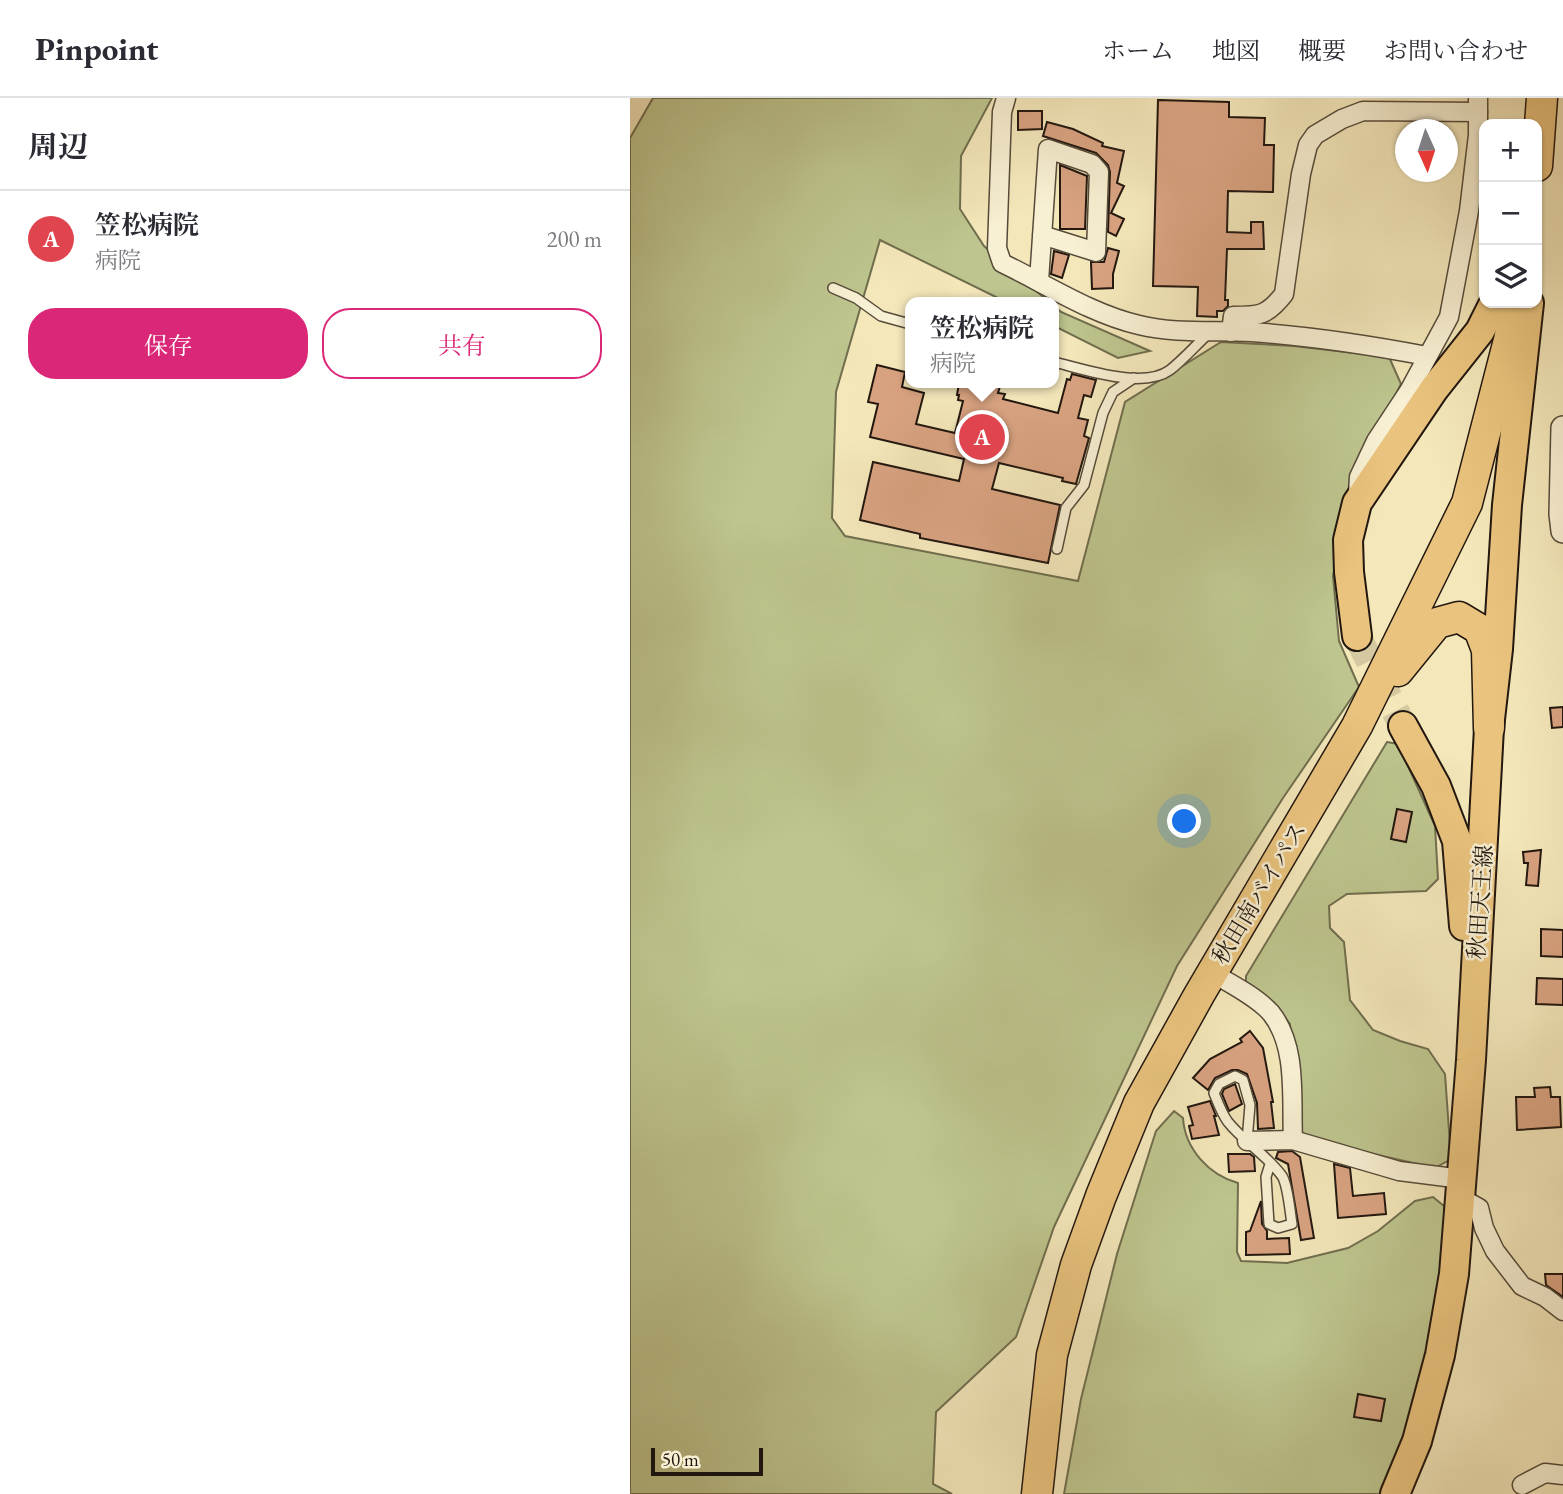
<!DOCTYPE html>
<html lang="ja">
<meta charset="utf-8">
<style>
body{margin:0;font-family:"EB Garamond","Noto Serif JP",serif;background:#f2f2f3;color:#2b2b33}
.controls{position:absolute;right:21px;top:21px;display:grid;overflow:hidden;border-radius:14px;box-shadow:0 2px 5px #0004}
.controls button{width:63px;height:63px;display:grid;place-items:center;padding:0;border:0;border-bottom:2px solid #e1e1e2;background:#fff;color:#2b2b33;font:35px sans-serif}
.compass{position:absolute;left:765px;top:21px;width:63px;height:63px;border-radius:50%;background:#fff;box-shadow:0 2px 5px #0004;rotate:177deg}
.scale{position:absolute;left:21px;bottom:18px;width:112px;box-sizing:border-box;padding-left:7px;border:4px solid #22170f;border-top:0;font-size:19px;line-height:24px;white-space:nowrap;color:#22170f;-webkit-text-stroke:5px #f8f0d3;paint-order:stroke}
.you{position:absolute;left:555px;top:724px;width:24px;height:24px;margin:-18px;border:5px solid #fff;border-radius:50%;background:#1a73e8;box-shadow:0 0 0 10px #1a73e833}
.badge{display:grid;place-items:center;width:46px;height:46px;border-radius:50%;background:#db2777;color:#fff;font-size:23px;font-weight:700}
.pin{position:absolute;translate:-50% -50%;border:4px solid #fff;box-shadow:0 2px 7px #0006}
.popup{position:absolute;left:275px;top:199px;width:154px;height:91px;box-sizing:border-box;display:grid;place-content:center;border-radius:14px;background:#fff;filter:drop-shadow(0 2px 5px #0005);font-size:23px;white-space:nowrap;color:#7c7c81}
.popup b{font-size:26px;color:#2b2b33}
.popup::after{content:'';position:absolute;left:50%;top:100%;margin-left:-14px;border:14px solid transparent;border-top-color:#fff}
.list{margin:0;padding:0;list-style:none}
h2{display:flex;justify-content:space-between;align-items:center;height:91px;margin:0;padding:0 28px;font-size:30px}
h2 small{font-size:23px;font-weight:400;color:#7c7c81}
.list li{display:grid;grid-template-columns:46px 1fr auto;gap:21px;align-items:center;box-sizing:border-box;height:98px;padding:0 28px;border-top:2px solid #e1e1e2}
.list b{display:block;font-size:26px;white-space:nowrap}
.list p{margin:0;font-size:23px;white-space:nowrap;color:#7c7c81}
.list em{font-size:23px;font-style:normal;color:#7c7c81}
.actions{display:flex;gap:14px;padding:21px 28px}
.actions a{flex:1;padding:16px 0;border:2px solid #db2777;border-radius:28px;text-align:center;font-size:24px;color:#db2777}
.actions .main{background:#db2777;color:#fff}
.icon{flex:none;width:38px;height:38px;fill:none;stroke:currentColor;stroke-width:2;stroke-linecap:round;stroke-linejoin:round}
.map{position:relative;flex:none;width:933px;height:1396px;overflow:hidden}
header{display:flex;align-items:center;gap:42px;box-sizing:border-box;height:98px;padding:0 35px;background:#fff;border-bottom:2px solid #e1e1e2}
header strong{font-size:33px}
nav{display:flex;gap:38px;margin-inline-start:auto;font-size:24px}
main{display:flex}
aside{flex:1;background:#fff}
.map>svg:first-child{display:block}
</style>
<header>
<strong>Pinpoint</strong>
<nav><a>ホーム</a><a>地図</a><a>概要</a><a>お問い合わせ</a></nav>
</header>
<main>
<aside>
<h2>周辺<small></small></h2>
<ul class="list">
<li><span class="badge" style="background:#e0444e">A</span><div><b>笠松病院</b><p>病院</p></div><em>200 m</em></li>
</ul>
<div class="actions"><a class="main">保存</a><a>共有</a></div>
</aside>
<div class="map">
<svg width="933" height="1396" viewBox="0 0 933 1396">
<rect width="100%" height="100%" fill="#f4e8bb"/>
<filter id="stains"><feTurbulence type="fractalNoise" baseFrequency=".00286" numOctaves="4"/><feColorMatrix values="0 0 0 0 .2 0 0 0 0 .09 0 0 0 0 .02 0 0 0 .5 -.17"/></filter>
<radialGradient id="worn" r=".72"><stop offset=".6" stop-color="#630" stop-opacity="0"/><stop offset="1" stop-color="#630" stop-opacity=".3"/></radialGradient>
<g fill="#bec58e" stroke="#706e4e" stroke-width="2">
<path d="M 23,0 L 362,0 L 331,58 L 330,111 L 354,148 L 419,204 L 376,204 L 250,142 L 206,294 L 202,420 L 215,438 L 448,483 L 495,304 L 591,244 L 664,248 L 759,259 L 771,286 L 723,378 L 714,416 L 703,478 L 709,543 L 729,589 L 653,700 L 547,868 L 424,1129 L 386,1239 L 306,1314 L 303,1386 L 322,1396 L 0,1396 L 0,40 Z"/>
<path d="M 424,208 L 431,214 L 520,253 L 488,260 L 424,228 Z"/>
<path d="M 757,644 L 768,646 L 805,728 L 808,781 L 796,793 L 717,796 L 699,808 L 700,830 L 714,844 L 720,902 L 743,932 L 770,943 L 798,951 L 815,976 L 821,1061 L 805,1070 L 678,1041 L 668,1030 L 660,926 L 644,905 L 616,884 L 616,878 Z"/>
<path d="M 544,1013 L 553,1020 C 555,1051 579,1077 608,1085 L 607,1154 L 611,1163 L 657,1165 L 718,1150 L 748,1133 L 785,1103 L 803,1099 L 814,1108 L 817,1173 L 773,1348 L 751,1396 L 434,1396 L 451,1301 L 487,1156 L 526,1033 Z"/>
</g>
<g fill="#d9a381" stroke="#22170f" stroke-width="2">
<path d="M 528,2 L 599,4 L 599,19 L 635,20 L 634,47 L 644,47 L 643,94 L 598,93 L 597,134 L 621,135 L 621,124 L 633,124 L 634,151 L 597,151 L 595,202 L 598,202 L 598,208 L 593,213 L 587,213 L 587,219 L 567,218 L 568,189 L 523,188 Z"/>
<path d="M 388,13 L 412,13 L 412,31 L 388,32 Z"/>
<path d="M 417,24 L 443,31 L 473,45 L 472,48 L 494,53 L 487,85 L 494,88 L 481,115 L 494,121 L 486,138 L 478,134 L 480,74 L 478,67 L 466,55 L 413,38 Z"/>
<path d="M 430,67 L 457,78 L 455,131 L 430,131 Z"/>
<path d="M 478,150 L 489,153 L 483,176 L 483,190 L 462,191 L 461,164 L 474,164 Z"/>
<path d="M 424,153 L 439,157 L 432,180 L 421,176 Z"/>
<path d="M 247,267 L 275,274 L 272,289 L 294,295 L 286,326 L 325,335 L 333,303 L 328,302 L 329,297 L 327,297 L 329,285 L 371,285 L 368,295 L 375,296 L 373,301 L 428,315 L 437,281 L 440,282 L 442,276 L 466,282 L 461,299 L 454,297 L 448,320 L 458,322 L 454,338 L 459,340 L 446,386 L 432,383 L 433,380 L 369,365 L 362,391 L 430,407 L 418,465 L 290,440 L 290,436 L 230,422 L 243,364 L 329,383 L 334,361 L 240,339 L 248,306 L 238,304 Z"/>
<path d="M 933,609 L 933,629 L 922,630 L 920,610 Z"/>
<path d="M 767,711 L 782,714 L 776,744 L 761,741 Z"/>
<path d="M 911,752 L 908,788 L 896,787 L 898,765 L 894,765 L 893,754 Z"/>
<path d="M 911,831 L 933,832 L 933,859 L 911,858 Z"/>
<path d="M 907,880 L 933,881 L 933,907 L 906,906 Z"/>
<path d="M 620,933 L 633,950 L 643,1004 L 641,1004 L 644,1030 L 628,1031 L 627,1005 L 617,976 L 608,972 L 602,972 L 585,980 L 578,992 L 563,980 L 580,961 L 612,944 L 610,941 Z"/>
<path d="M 605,986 L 612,1006 L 599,1013 L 592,996 L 594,991 Z"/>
<path d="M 920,989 L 921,999 L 930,999 L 931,1029 L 887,1032 L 886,999 L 905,999 L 904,990 Z"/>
<path d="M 580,1003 L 586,1018 L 584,1018 L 589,1037 L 562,1041 L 559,1028 L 563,1027 L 558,1009 Z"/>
<path d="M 662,1053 L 670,1059 L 684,1140 L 671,1142 L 658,1066 L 646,1060 L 648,1054 Z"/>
<path d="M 598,1056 L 620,1056 L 624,1059 L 625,1073 L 599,1074 Z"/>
<path d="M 704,1066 L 720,1070 L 723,1098 L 754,1095 L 756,1116 L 708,1120 Z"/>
<path d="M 631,1103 L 632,1126 L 637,1133 L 637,1141 L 659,1140 L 660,1156 L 616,1157 L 616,1134 L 620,1133 Z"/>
<path d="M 915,1176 L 933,1176 L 933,1199 L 916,1187 Z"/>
<path d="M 728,1296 L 755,1301 L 751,1323 L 724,1319 Z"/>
</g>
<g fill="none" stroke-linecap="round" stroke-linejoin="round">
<path stroke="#d4c9a1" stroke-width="28" stroke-dasharray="28 14" stroke-linecap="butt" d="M 727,538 L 773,628"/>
<defs>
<g id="service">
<path d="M 203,190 L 226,200 L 251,218 L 280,226"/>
<path d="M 424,264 C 453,271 513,292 540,272 C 553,262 566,247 579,235"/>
<path d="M 427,451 L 436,410 L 454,387 L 473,315 L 483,294 L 504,280"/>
<path d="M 617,1043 L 620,1007 L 613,982 L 605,978 L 589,986 L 584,995 C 588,1005 592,1016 598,1024 C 614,1044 638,1058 652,1078 C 658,1087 660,1114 662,1126 L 648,1130 L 639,1126 L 636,1079 L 640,1066"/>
</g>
<g id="minor">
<path d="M 376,0 L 372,14 L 367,150 L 372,165 C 416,186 461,216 509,227 C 545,236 584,232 621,234 C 680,238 739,247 797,258"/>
<path d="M 409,183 L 418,51 L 462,66 L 469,74 L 466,154 L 412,137"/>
<path d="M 601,234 L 603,218 C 629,218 637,218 654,196 L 671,76 L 678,47 L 685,37 L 712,21 L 733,13 L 848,14"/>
<path d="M 728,395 L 729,379 L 746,343 L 779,293 L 819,219 L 839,113 L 848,37 L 848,0"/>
<path d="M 582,875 C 600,885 628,900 641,915 C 668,949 661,1001 663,1042"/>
<path d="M 617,1043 L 663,1042 L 769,1073 L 832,1081"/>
<path d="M 831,1100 L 849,1110 L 854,1130 L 865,1153 L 892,1188 L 915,1199 L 933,1213"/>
<path d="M 892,1387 L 915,1375 L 933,1377"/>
</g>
<path id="tertiary" d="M 933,330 L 931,416 L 933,433"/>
<g id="primary">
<path d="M 727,538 L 719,474 L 718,442 L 727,405 L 804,291 L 850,233 L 864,205"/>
<path d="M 773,628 L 806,688 L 827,743 L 834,828"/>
<path d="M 765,1396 L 787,1343 L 810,1257 L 824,1176 L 841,962 L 859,630 L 868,551 L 877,407 L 899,205"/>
</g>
<g id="trunk">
<path d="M 907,68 L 912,0"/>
<path d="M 768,573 L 807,525 L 829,519 L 849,531 L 857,552 L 859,630"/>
<path d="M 407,1396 L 422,1257 L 446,1167 L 471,1098 L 509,1005 L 569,897 L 727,628 L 837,405 L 879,242 L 886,205"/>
</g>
</defs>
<use href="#service" stroke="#564b3a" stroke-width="12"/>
<use href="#minor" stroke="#564b3a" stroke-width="21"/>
<use href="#tertiary" stroke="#564b3a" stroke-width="26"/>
<use href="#primary" stroke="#22170f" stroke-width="32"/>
<use href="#trunk" stroke="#22170f" stroke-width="33"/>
<use href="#service" stroke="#f8f0d3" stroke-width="9"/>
<use href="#minor" stroke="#f8f0d3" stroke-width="18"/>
<use href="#tertiary" stroke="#f8f0d3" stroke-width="23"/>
<use href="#primary" stroke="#eac47e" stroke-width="28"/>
<use href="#trunk" stroke="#eac47e" stroke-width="30"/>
</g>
<g text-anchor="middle" stroke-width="5" stroke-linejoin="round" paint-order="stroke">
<g font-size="23" fill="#22170f" stroke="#f8f0d3">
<text transform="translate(629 795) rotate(-59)" y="8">秋田南バイパス</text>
<text transform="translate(850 804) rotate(-86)" y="8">秋田天王線</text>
</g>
</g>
<rect width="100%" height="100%" filter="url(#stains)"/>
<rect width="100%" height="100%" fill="url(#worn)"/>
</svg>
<div class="controls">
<button>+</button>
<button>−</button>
<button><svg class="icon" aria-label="layers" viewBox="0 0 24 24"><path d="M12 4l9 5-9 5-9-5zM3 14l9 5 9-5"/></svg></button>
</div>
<svg class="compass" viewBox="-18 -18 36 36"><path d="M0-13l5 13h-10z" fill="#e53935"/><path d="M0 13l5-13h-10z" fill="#7c7c81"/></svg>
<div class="scale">50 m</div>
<div class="you"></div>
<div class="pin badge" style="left:352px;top:339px;background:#e0444e">A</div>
<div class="popup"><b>笠松病院</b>病院</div>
</div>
</main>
